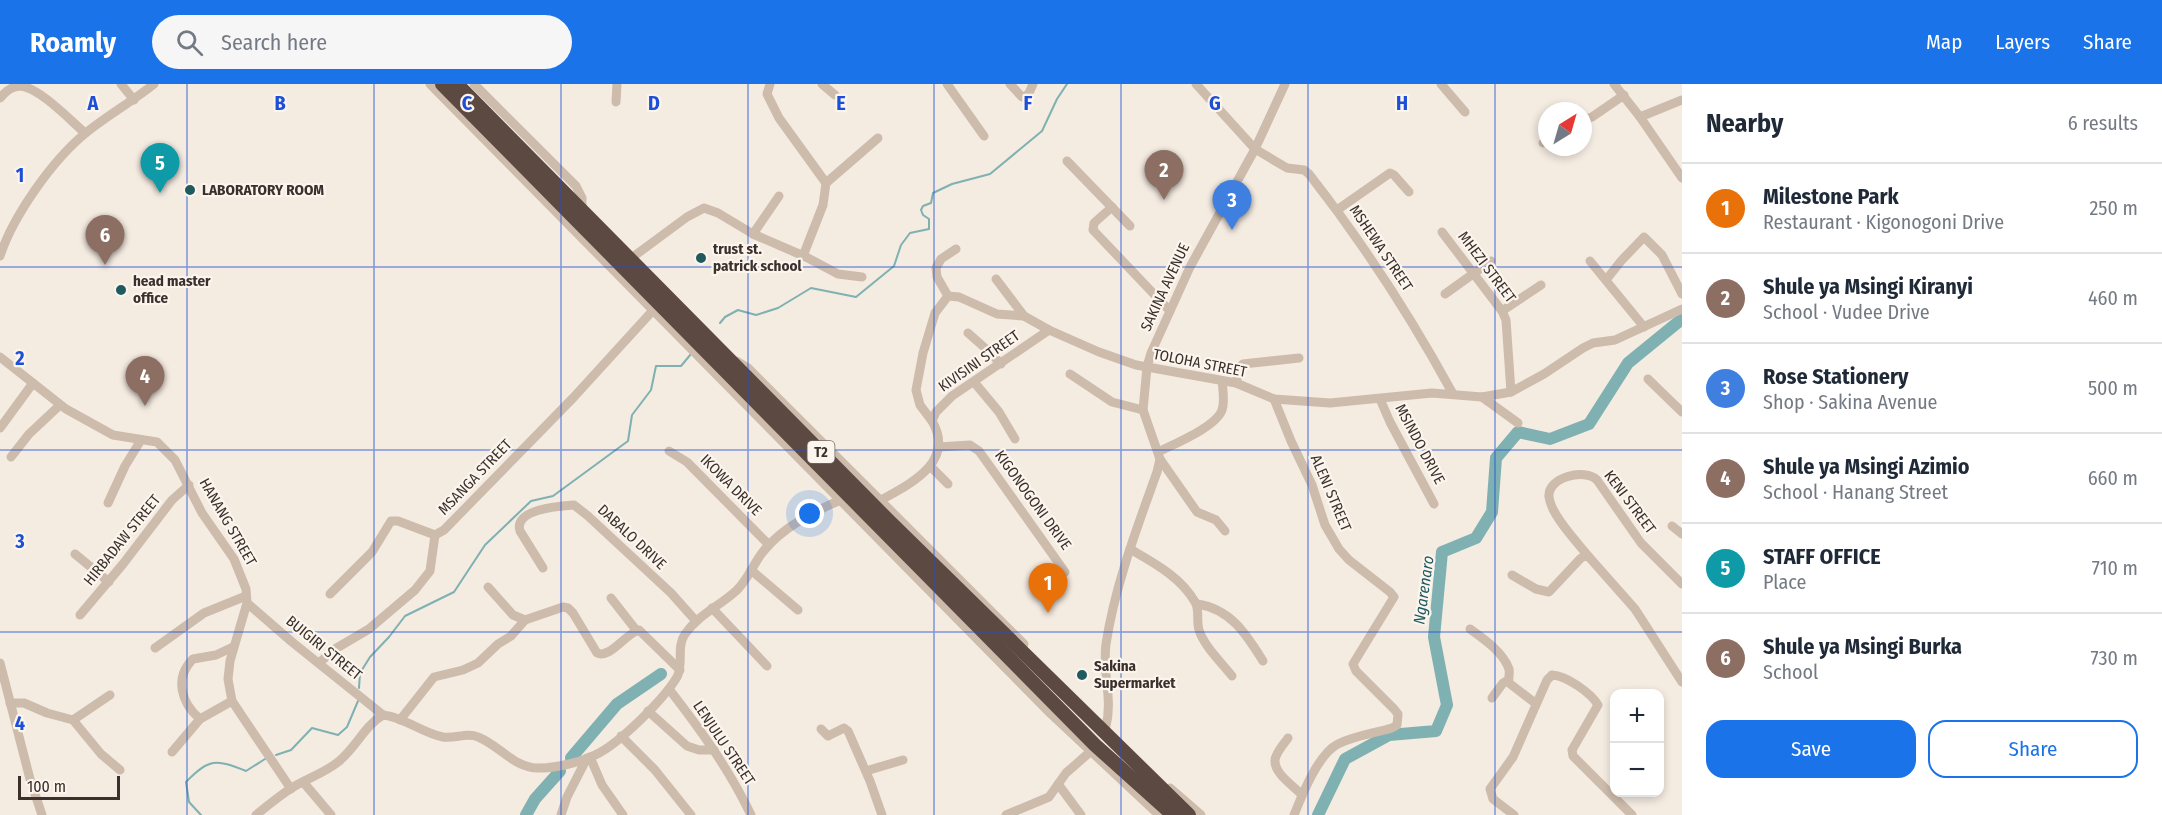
<!DOCTYPE html>
<meta charset="utf-8">
<style>
body{margin:0;font-family:"Fira Sans Condensed",sans-serif;background:#f6f6f7;color:#1f2937}
.controls{position:absolute;right:18px;bottom:18px;display:grid;overflow:hidden;border-radius:12px;box-shadow:0 3px 9px #0003}
.controls button{width:54px;height:54px;display:grid;place-items:center;padding:0;border:0;border-bottom:2px solid #e0e1e3;background:#fff;color:#1f2937;font:30px sans-serif}
.compass{position:absolute;left:1538px;top:18px;width:54px;height:54px;border-radius:50%;background:#fff;box-shadow:0 3px 9px #0003;rotate:37deg}
.scale{position:absolute;left:18px;bottom:15px;width:102px;box-sizing:border-box;padding-left:6px;border:3px solid #3b302b;border-top:0;font-size:16px;line-height:21px;white-space:nowrap;color:#3b302b;-webkit-text-stroke:4px #fbf5ee;paint-order:stroke}
.you{position:absolute;left:810px;top:430px;width:21px;height:21px;margin:-15px;border:4px solid #fff;border-radius:50%;background:#1a73e8;box-shadow:0 0 0 9px #1a73e833}
.badge{display:grid;place-items:center;width:39px;height:39px;border-radius:50%;background:#1a73e8;color:#fff;font-size:20px;font-weight:700}
.pin{position:absolute;translate:-50% -50px;filter:drop-shadow(0 2px 3px #0008)}
.pin::after{content:'';position:absolute;top:32px;width:21px;height:18px;background:inherit;clip-path:polygon(0 0,100% 0,50% 100%)}
.list{margin:0;padding:0;list-style:none}
h2{display:flex;justify-content:space-between;align-items:center;height:78px;margin:0;padding:0 24px;font-size:26px}
h2 small{font-size:20px;font-weight:400;color:#747a83}
.list li{display:grid;grid-template-columns:39px 1fr auto;gap:18px;align-items:center;box-sizing:border-box;height:90px;padding:0 24px;border-top:2px solid #e0e1e3}
.list b{display:block;font-size:22px;white-space:nowrap}
.list p{margin:0;font-size:20px;white-space:nowrap;color:#747a83}
.list em{font-size:20px;font-style:normal;color:#747a83}
.actions{display:flex;gap:12px;padding:18px 24px}
.actions a{flex:1;padding:14px 0;border:2px solid #1a73e8;border-radius:18px;text-align:center;font-size:21px;color:#1a73e8}
.actions .main{background:#1a73e8;color:#fff}
.icon{flex:none;width:33px;height:33px;fill:none;stroke:currentColor;stroke-width:2;stroke-linecap:round;stroke-linejoin:round}
.map{position:relative;flex:none;width:1682px;height:731px;overflow:hidden}
header{display:flex;align-items:center;gap:36px;box-sizing:border-box;height:84px;padding:0 30px;background:#1a73e8;color:#fff}
header strong{font-size:28px}
nav{display:flex;gap:33px;margin-inline-start:auto;font-size:21px}
.search{width:420px;height:54px;background:#f6f6f7;display:flex;align-items:center;gap:15px;box-sizing:border-box;padding:0 21px;border-radius:33px;color:#747a83;font-size:22px}
main{display:flex}
aside{flex:1;background:#fff}
.map>svg:first-child{display:block}
</style>
<header>
<strong>Roamly</strong>
<div class="search"><svg class="icon" aria-label="search" viewBox="0 0 24 24"><circle cx="10" cy="10" r="6"/><path d="M15 15l6 6"/></svg>Search here</div>
<nav><a>Map</a><a>Layers</a><a>Share</a></nav>
</header>
<main>
<div class="map">
<svg width="1682" height="731" viewBox="0 0 1682 731">
<rect width="100%" height="100%" fill="#f4ebe1"/>
<g fill="none" stroke-linecap="round" stroke-linejoin="round">
<g stroke="#7fb0b2" stroke-width="2">
<path d="M 720,239 L 725,233 L 738,226 L 756,231 L 778,224 L 811,204 L 856,213 L 894,182 L 901,161 L 910,149 L 929,145 L 929,135 L 923,131 L 921,126 L 923,122 L 931,119 L 933,109 L 952,100 L 990,90 L 1042,47 L 1057,15 L 1067,0"/>
<path d="M 359,604 L 360,589 L 370,573 L 389,553 L 405,532 L 454,508 L 485,461 L 531,417 L 553,412 L 628,357 L 632,331 L 651,306 L 656,282 L 681,282 L 691,270"/>
<path d="M 276,671 L 291,666 L 312,644 L 338,651 L 347,643 L 358,617"/>
<path d="M 201,731 L 189,718 L 186,698 C 209,674 216,675 246,687 L 265,675"/>
</g>
<g stroke="#7fb0b2" stroke-width="12">
<path d="M 571,674 L 617,620 L 661,590"/>
<path d="M 526,731 L 535,715 L 560,687"/>
<path d="M 1318,731 L 1345,675 L 1389,651 L 1436,647 L 1447,621 L 1434,553 L 1442,468 L 1476,454 L 1492,428 L 1496,374 L 1518,348 L 1550,355 L 1589,340 L 1628,279 L 1682,235"/>
</g>
<g stroke="#cdbbac" stroke-width="9">
<path d="M 121,0 L 134,16"/>
<path d="M 430,0 L 1051,630 L 1159,731"/>
<path d="M 474,0 L 576,102 L 582,114 L 582,127"/>
<path d="M 770,0 L 767,10 L 779,34 L 826,99 L 823,121 L 803,172"/>
<path d="M 822,0 L 835,11"/>
<path d="M 947,0 L 984,52"/>
<path d="M 1010,0 L 1022,13 L 1025,13 L 1029,9 L 1033,0"/>
<path d="M 1196,0 L 1255,65 L 1287,84 L 1304,86 L 1309,90 C 1363,159 1411,233 1453,310"/>
<path d="M 1441,0 L 1465,28"/>
<path d="M 1614,0 L 1640,33 L 1682,94"/>
<path d="M 0,14 C 5,8 12,2 20,2 C 39,3 71,37 85,49"/>
<path d="M 616,18 L 617,0"/>
<path d="M 1640,33 L 1682,16"/>
<path d="M 1583,36 L 1592,33 L 1624,11"/>
<path d="M 1543,59 L 1547,58"/>
<path d="M 1067,77 L 1130,142"/>
<path d="M 826,99 L 878,54"/>
<path d="M 1112,123 L 1094,139 L 1093,146 L 1170,227"/>
<path d="M 1337,126 L 1390,89 L 1394,91 L 1409,108"/>
<path d="M 1442,148 L 1502,227 L 1506,236 L 1511,308"/>
<path d="M 753,150 L 779,112"/>
<path d="M 0,172 C 13,132 53,75 87,48 C 108,31 133,17 154,0"/>
<path d="M 630,175 L 687,133 L 704,124 L 718,129 L 753,150 L 806,173 L 838,190 L 862,193"/>
<path d="M 1590,177 L 1644,243"/>
<path d="M 996,195 L 1024,232"/>
<path d="M 1606,196 L 1621,177 L 1644,153 L 1662,171 L 1682,210"/>
<path d="M 1445,210 L 1491,177"/>
<path d="M 948,212 L 937,193 L 936,184 L 941,175 L 956,165"/>
<path d="M 1502,227 L 1541,201"/>
<path d="M 968,249 L 985,264 L 1001,280"/>
<path d="M 0,273 L 66,325 L 113,351 L 157,358 L 175,376 L 202,429 L 234,475 L 246,505 L 247,519 L 230,577 L 228,595 L 232,617 L 291,705"/>
<path d="M 736,277 L 748,284 L 1024,560"/>
<path d="M 1070,290 L 1112,318 L 1143,326"/>
<path d="M 1648,295 L 1682,328"/>
<path d="M 974,298 L 999,328 L 1015,355"/>
<path d="M 1236,299 L 1240,283 L 1243,280 L 1299,274"/>
<path d="M 1482,313 L 1518,339"/>
<path d="M 1274,315 L 1291,357 L 1312,401 L 1325,441 L 1339,465 L 1349,476 L 1390,508 L 1394,513 L 1353,580 L 1356,587 L 1394,625 L 1398,630 L 1397,641 L 1392,644 C 1375,649 1354,652 1338,660 C 1318,670 1302,711 1294,731"/>
<path d="M 1380,315 L 1390,338 L 1434,420"/>
<path d="M 932,337 L 920,321 L 916,306 L 923,269 L 935,229 L 948,212 L 959,213 L 997,230 L 1024,232 L 1049,246 L 1099,268 L 1136,281 L 1236,299 L 1274,315 L 1330,319 L 1432,309 L 1482,313 L 1511,308 L 1544,290 L 1583,264 L 1593,259 L 1615,256 L 1682,225"/>
<path d="M 0,344 L 33,299"/>
<path d="M 939,363 L 970,361 L 979,367 L 1065,488"/>
<path d="M 669,367 L 687,378 L 769,461"/>
<path d="M 1158,368 C 1174,360 1216,343 1222,326 C 1225,318 1223,306 1222,297"/>
<path d="M 11,373 L 29,350 L 60,321"/>
<path d="M 1160,375 L 1197,428 L 1216,436 L 1225,447"/>
<path d="M 930,382 L 948,400"/>
<path d="M 881,416 C 910,400 956,378 932,337 L 936,328 L 952,312 L 1049,246"/>
<path d="M 108,419 L 125,382 L 141,356"/>
<path d="M 1672,442 L 1682,450"/>
<path d="M 435,451 L 444,446 L 573,314 L 656,223"/>
<path d="M 1130,465 C 1154,479 1181,493 1195,518 C 1200,526 1196,536 1199,546 C 1204,562 1221,578 1232,592"/>
<path d="M 75,470 L 109,498"/>
<path d="M 1589,473 C 1577,458 1551,431 1549,413 C 1547,393 1585,384 1597,396 L 1641,459 L 1682,500"/>
<path d="M 543,484 L 520,447 C 513,425 560,422 574,421 L 588,432 L 671,509 L 696,537"/>
<path d="M 751,486 L 798,526"/>
<path d="M 1512,491 L 1536,505 L 1549,508 L 1580,475 L 1584,472 L 1589,473 L 1635,525 L 1682,598"/>
<path d="M 488,503 L 513,531 L 525,536"/>
<path d="M 330,510 L 372,468 L 391,437 L 398,437 L 435,451"/>
<path d="M 611,514 L 636,546"/>
<path d="M 247,519 L 292,558 L 383,631"/>
<path d="M 1197,520 C 1231,525 1246,550 1263,577"/>
<path d="M 712,524 L 767,582"/>
<path d="M 80,531 L 123,480 L 172,416 L 189,401"/>
<path d="M 1470,545 C 1484,555 1503,568 1509,585 C 1510,590 1508,595 1509,599 L 1535,619"/>
<path d="M 155,564 L 204,529 L 246,512"/>
<path d="M 0,579 L 30,695 L 42,731"/>
<path d="M 319,579 L 335,565 L 369,545 L 415,506 L 430,487 L 435,451"/>
<path d="M 669,605 C 700,645 729,685 751,731"/>
<path d="M 1492,614 L 1503,599 L 1508,596"/>
<path d="M 10,619 L 24,619 L 47,629 L 73,636 L 110,611"/>
<path d="M 648,627 L 687,662 L 699,666 L 714,666"/>
<path d="M 200,635 C 181,619 174,594 193,575 L 216,571 L 233,563"/>
<path d="M 73,636 L 101,670 L 120,686"/>
<path d="M 400,636 L 434,593 L 463,586 L 478,579 L 498,560 L 511,552 L 525,536 L 563,523 L 568,524 L 573,529 L 597,569 C 610,575 625,550 639,546 L 680,586"/>
<path d="M 1106,642 C 1113,615 1102,588 1106,560 C 1115,501 1137,444 1157,388 L 1160,375 L 1143,326 L 1147,283 L 1151,269 L 1190,183 L 1255,65 L 1285,0"/>
<path d="M 821,645 L 828,652 L 844,644 L 848,647 L 870,697 L 882,731"/>
<path d="M 621,652 L 655,686 L 691,731"/>
<path d="M 1288,654 C 1284,660 1276,668 1275,676 C 1274,690 1294,702 1302,711"/>
<path d="M 172,668 L 200,635 L 232,617"/>
<path d="M 590,673 L 602,701 L 623,731"/>
<path d="M 866,687 L 903,676"/>
<path d="M 304,699 L 331,731"/>
<path d="M 1058,700 L 1081,731"/>
<path d="M 1170,704 L 1201,731"/>
<path d="M 256,731 C 267,722 278,713 290,705 C 305,695 323,690 338,678 C 355,665 365,641 383,631 C 404,633 422,649 443,653 C 455,655 467,648 478,653 C 499,661 514,684 538,684 C 556,684 578,679 595,671 C 618,661 664,615 677,593 C 684,580 676,563 685,550 C 699,530 720,522 737,506 C 748,495 753,481 762,469 C 782,443 815,427 845,414"/>
<path d="M 561,731 L 567,713 L 587,674"/>
<path d="M 1006,731 L 1049,713 L 1066,689 L 1090,668"/>
<path d="M 1514,731 L 1493,715 L 1490,705 L 1513,673 L 1547,596 L 1552,591 C 1567,592 1591,609 1598,621 L 1572,666 L 1573,672 L 1632,731"/>
</g>
<g stroke="#5c4a42" stroke-width="14">
<path d="M 442,0 L 1095,661 L 1173,731"/>
<path d="M 457,0 L 889,437 L 1189,731"/>
</g>
</g>
<path fill="none" stroke="#1d4ed8" stroke-width="1.5" stroke-opacity="0.55" d="M 187,0 L 187,731M 374,0 L 374,731M 561,0 L 561,731M 748,0 L 748,731M 934,0 L 934,731M 1121,0 L 1121,731M 1308,0 L 1308,731M 1495,0 L 1495,731M 0,183 L 1682,183M 0,366 L 1682,366M 0,548 L 1682,548"/>
<g fill="#1f5a5e" stroke="#fbf5ee" stroke-width="2">
<circle cx="190" cy="106" r="6"/>
<circle cx="701" cy="174" r="6"/>
<circle cx="121" cy="206" r="6"/>
<circle cx="1082" cy="591" r="6"/>
</g>
<g text-anchor="middle" stroke-width="4.5" stroke-linejoin="round" paint-order="stroke">
<rect fill="#fbf5ee" stroke="#756b66" stroke-width="1.5" x="807.5" y="357" width="27" height="22" rx="4.5"/>
<g font-size="14" font-weight="bold" fill="#3b302b">
<text x="821" y="373">T2</text>
</g>
<g font-size="15" font-weight="bold" fill="#3b302b" stroke="#fbf5ee" text-anchor="start">
<text x="202" y="111">LABORATORY ROOM</text>
<text x="713" y="170">trust st.<tspan x="713" dy="17">patrick school</tspan></text>
<text x="133" y="202">head master<tspan x="133" dy="17">office</tspan></text>
<text x="1094" y="587">Sakina<tspan x="1094" dy="17">Supermarket</tspan></text>
</g>
<g font-size="15" fill="#3b302b" stroke="#fbf5ee">
<text transform="translate(1381 164) rotate(56)" y="5">MSHEWA STREET</text>
<text transform="translate(1487 183) rotate(53)" y="5">MHEZI STREET</text>
<text transform="translate(1165 203) rotate(-65)" y="5">SAKINA AVENUE</text>
<text transform="translate(979 277) rotate(-35)" y="5">KIVISINI STREET</text>
<text transform="translate(1200 279) rotate(11)" y="5">TOLOHA STREET</text>
<text transform="translate(1420 360) rotate(62)" y="5">MSINDO DRIVE</text>
<text transform="translate(475 393) rotate(-46)" y="5">MSANGA STREET</text>
<text transform="translate(731 401) rotate(45)" y="5">IKOWA DRIVE</text>
<text transform="translate(1331 409) rotate(67)" y="5">ALENI STREET</text>
<text transform="translate(1033 416) rotate(54)" y="5">KIGONOGONI DRIVE</text>
<text transform="translate(1630 418) rotate(53)" y="5">KENI STREET</text>
<text transform="translate(228 438) rotate(60)" y="5">HANANG STREET</text>
<text transform="translate(632 453) rotate(43)" y="5">DABALO DRIVE</text>
<text transform="translate(122 456) rotate(-51)" y="5">HIRBADAW STREET</text>
<text transform="translate(324 564) rotate(39)" y="5">BUIGIRI STREET</text>
<text transform="translate(724 659) rotate(56)" y="5">LENJULU STREET</text>
</g>
<g font-size="16" font-style="italic" fill="#1f5a5e" stroke="#fbf5ee">
<text transform="translate(1423 506) rotate(-82)" y="6">Ngarenaro</text>
</g>
</g>
<g font-size="20" text-anchor="middle" font-weight="bold" fill="#1d4ed8" stroke="#fbf5ee" stroke-width="4.5" stroke-linejoin="round" paint-order="stroke">
<text x="93" y="26">A</text>
<text x="280" y="26">B</text>
<text x="467" y="26">C</text>
<text x="654" y="26">D</text>
<text x="841" y="26">E</text>
<text x="1028" y="26">F</text>
<text x="1215" y="26">G</text>
<text x="1402" y="26">H</text>
<text x="20" y="98">1</text>
<text x="20" y="281">2</text>
<text x="20" y="464">3</text>
<text x="20" y="646">4</text>
</g>
</svg>
<div class="controls">
<button>+</button>
<button>−</button>
</div>
<svg class="compass" viewBox="-18 -18 36 36"><path d="M0-13l5 13h-10z" fill="#e53935"/><path d="M0 13l5-13h-10z" fill="#747a83"/></svg>
<div class="scale">100 m</div>
<div class="you"></div>
<div class="pin badge" style="left:1048px;top:529px;background:#e8710a">1</div>
<div class="pin badge" style="left:1164px;top:116px;background:#8d6e63">2</div>
<div class="pin badge" style="left:1232px;top:146px;background:#3f7fe0">3</div>
<div class="pin badge" style="left:145px;top:322px;background:#8d6e63">4</div>
<div class="pin badge" style="left:160px;top:109px;background:#0f9aa8">5</div>
<div class="pin badge" style="left:105px;top:181px;background:#8d6e63">6</div>
</div>
<aside>
<h2>Nearby<small>6 results</small></h2>
<ul class="list">
<li><span class="badge" style="background:#e8710a">1</span><div><b>Milestone Park</b><p>Restaurant · Kigonogoni Drive</p></div><em>250 m</em></li>
<li><span class="badge" style="background:#8d6e63">2</span><div><b>Shule ya Msingi Kiranyi</b><p>School · Vudee Drive</p></div><em>460 m</em></li>
<li><span class="badge" style="background:#3f7fe0">3</span><div><b>Rose Stationery</b><p>Shop · Sakina Avenue</p></div><em>500 m</em></li>
<li><span class="badge" style="background:#8d6e63">4</span><div><b>Shule ya Msingi Azimio</b><p>School · Hanang Street</p></div><em>660 m</em></li>
<li><span class="badge" style="background:#0f9aa8">5</span><div><b>STAFF OFFICE</b><p>Place</p></div><em>710 m</em></li>
<li><span class="badge" style="background:#8d6e63">6</span><div><b>Shule ya Msingi Burka</b><p>School</p></div><em>730 m</em></li>
</ul>
<div class="actions"><a class="main">Save</a><a>Share</a></div>
</aside>
</main>
